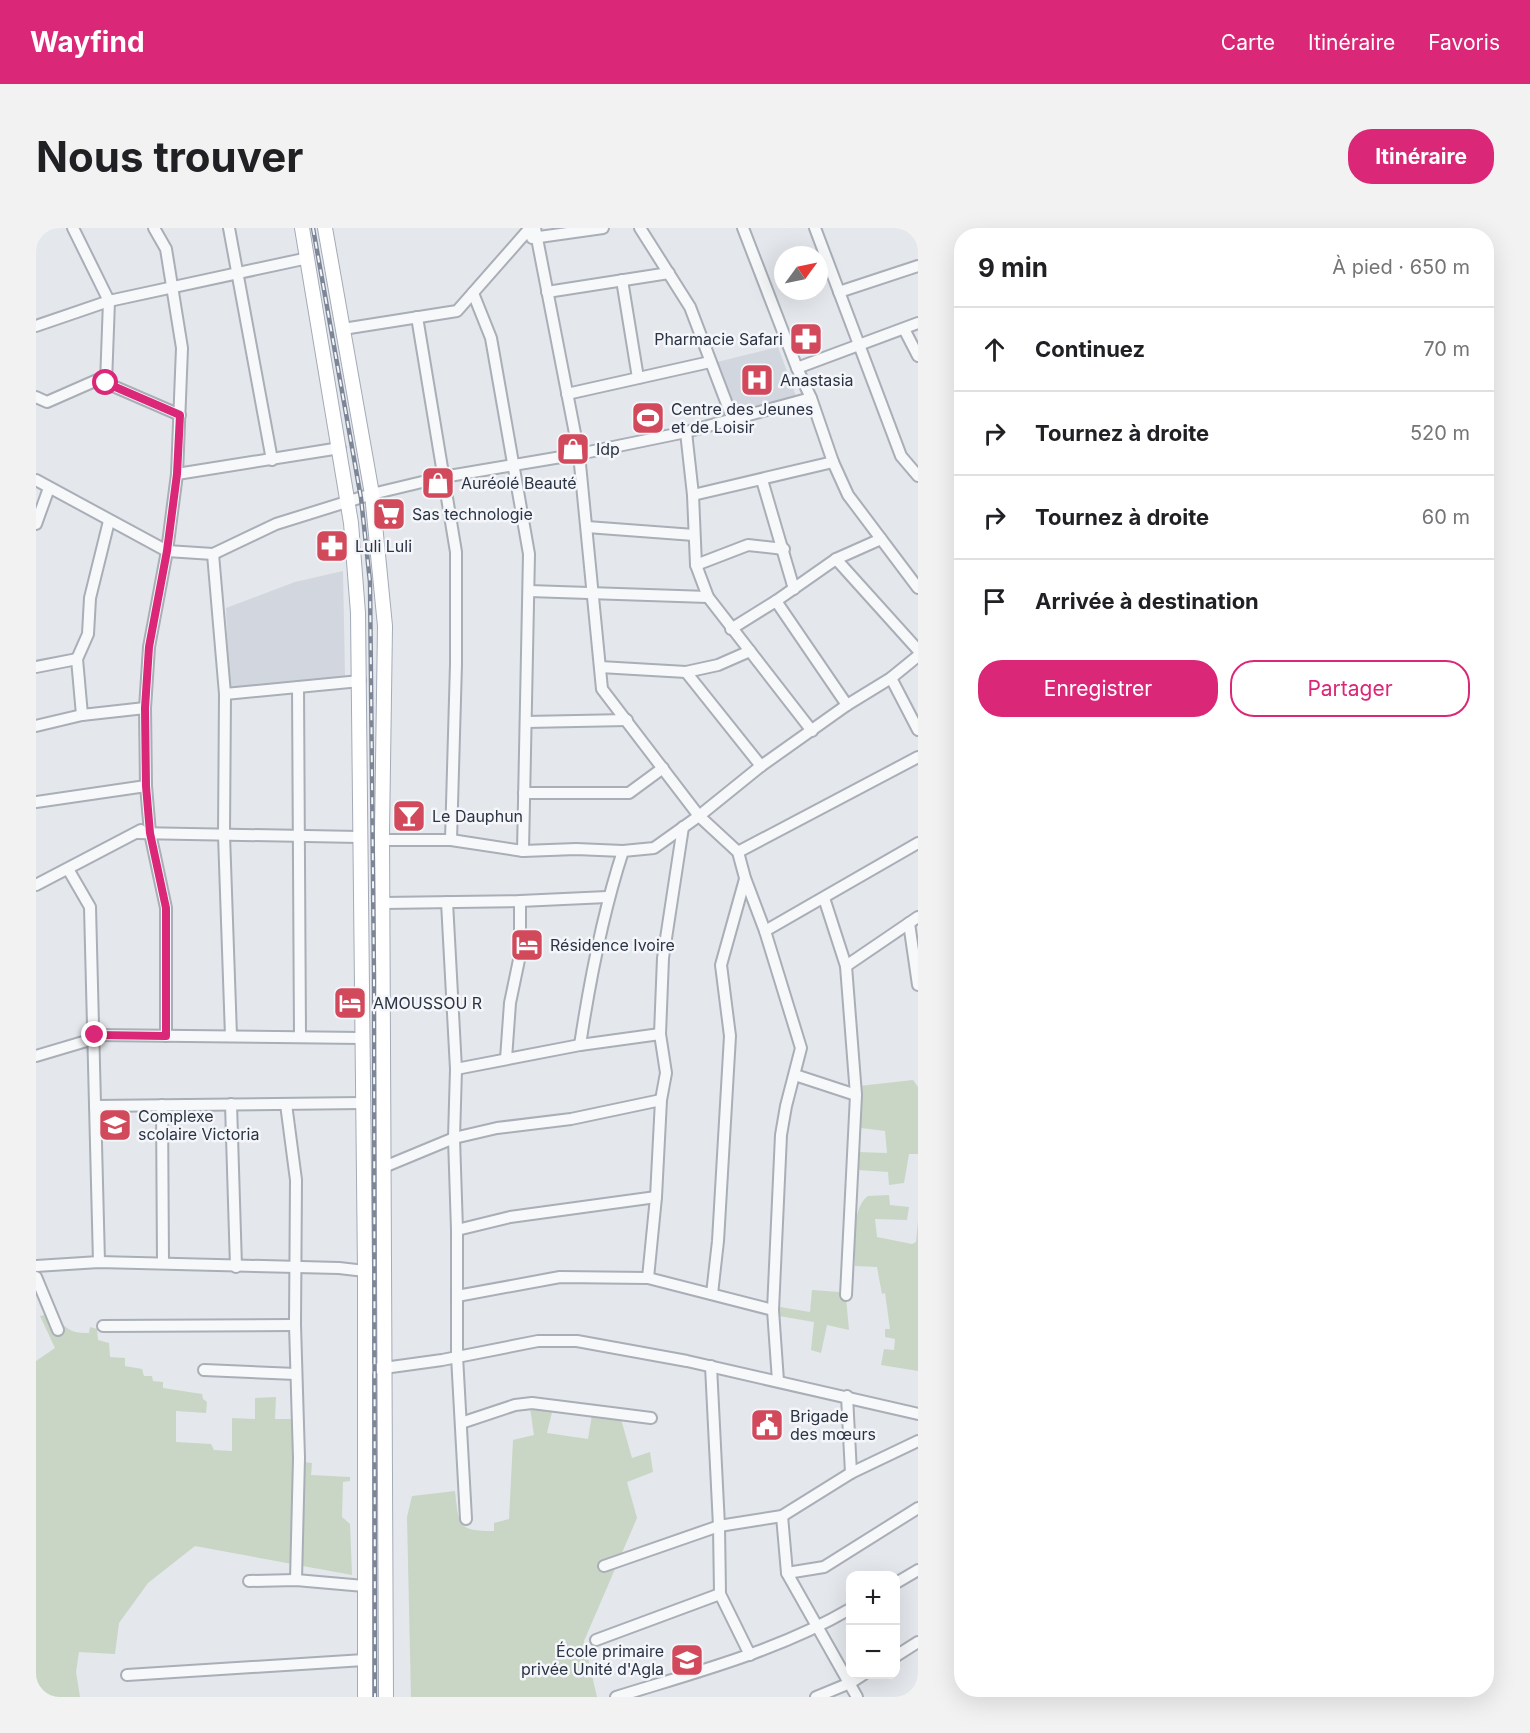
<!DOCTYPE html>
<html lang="fr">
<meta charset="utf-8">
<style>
body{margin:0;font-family:Inter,sans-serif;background:#f2f2f2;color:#202124}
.controls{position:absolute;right:18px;bottom:18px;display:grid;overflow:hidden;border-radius:12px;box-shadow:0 6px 24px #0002}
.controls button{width:54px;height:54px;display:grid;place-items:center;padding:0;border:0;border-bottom:2px solid #e0e0e0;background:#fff;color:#202124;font:30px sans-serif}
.compass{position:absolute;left:738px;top:18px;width:54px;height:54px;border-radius:50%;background:#fff;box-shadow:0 6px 24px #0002;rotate:57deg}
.stop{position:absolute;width:18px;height:18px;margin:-14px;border:4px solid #db2777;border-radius:50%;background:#fff}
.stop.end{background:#db2777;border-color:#fff;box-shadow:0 2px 6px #0008}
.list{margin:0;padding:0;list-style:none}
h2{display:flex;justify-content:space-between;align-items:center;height:78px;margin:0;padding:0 24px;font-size:26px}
h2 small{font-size:20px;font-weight:400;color:#757577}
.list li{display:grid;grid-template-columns:39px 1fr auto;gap:18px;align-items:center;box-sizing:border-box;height:84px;padding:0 24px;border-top:2px solid #e0e0e0}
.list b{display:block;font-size:22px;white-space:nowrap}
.list em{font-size:20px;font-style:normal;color:#757577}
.actions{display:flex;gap:12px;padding:18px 24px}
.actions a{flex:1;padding:14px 0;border:2px solid #db2777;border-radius:24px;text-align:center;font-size:21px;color:#db2777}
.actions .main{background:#db2777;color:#fff}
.icon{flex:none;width:33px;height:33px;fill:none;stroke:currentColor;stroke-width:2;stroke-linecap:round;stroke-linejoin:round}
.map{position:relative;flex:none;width:882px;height:1469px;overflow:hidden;border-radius:24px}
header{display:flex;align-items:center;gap:36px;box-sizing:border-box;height:84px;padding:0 30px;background:#db2777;color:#fff}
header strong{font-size:28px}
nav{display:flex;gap:33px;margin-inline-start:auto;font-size:21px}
.intro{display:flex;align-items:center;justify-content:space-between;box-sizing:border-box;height:144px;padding:0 36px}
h1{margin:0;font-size:42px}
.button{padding:15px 27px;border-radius:24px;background:#db2777;color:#fff;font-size:21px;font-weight:700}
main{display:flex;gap:36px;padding:0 36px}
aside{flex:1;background:#fff;border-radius:24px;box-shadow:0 6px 24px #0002}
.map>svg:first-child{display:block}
</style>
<header>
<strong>Wayfind</strong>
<nav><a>Carte</a><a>Itinéraire</a><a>Favoris</a></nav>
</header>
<div class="intro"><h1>Nous trouver</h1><a class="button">Itinéraire</a></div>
<main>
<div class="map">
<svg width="882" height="1469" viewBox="0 0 882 1469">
<rect width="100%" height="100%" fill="#e4e7ec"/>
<g fill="#d2d6de">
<path d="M 742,119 L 761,171 L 702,188 L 681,134 Z"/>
<path d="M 307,343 L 309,449 L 193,460 L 190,380 L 259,354 Z"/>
<path d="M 90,883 L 91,910 L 67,910 L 67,884 Z"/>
<path d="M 646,1416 L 649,1425 L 659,1422 L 664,1438 L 644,1444 L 637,1419 Z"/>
</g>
<g fill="#c9d6c5">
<path d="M 877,852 L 882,859 L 882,926 L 873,926 L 868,955 L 853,957 L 852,944 L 822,942 L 822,924 L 851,925 L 849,903 L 825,900 L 823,858 Z"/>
<path d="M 853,967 L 854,977 L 873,979 L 871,992 L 839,991 L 841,1009 L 876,1016 L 880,1014 L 882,993 L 882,1143 L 845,1137 L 848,1121 L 858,1122 L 859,1111 L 849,1109 L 849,1101 L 854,1101 L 849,1065 L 846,1066 L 841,1039 L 819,1038 C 819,1019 815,980 832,968 Z"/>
<path d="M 776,1062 L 803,1064 L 804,1069 L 810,1070 L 813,1102 L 791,1097 L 785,1125 L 775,1122 L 778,1094 L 743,1088 L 744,1079 L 774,1084 Z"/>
<path d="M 18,1085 C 27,1100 36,1106 53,1105 L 54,1099 L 61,1101 L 62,1112 L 73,1115 L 74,1129 L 89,1130 L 89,1138 L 106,1141 L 108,1148 L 116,1148 L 117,1153 L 127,1154 L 127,1160 L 166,1166 L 167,1171 L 171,1174 L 170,1185 L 140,1183 L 140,1214 L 175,1216 L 178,1222 L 196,1223 L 196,1190 L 219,1191 L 219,1170 L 240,1169 L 239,1191 L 258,1191 L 258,1233 L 276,1235 L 275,1247 L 314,1249 L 314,1253 L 307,1254 L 306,1289 L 314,1296 L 316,1347 L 159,1318 L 112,1355 L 83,1395 L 79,1426 L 43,1424 L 40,1444 L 44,1469 L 0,1469 L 0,1133 L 19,1120 L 4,1088 Z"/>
<path d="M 494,1180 L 516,1184 L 511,1205 L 552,1211 L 556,1187 L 585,1191 L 596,1230 L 614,1224 L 617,1244 L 591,1254 L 601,1290 L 548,1413 L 561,1469 L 375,1469 L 371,1289 L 376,1268 L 419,1263 C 423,1298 421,1303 458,1303 L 458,1295 L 473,1291 L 477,1212 L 498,1207 Z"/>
</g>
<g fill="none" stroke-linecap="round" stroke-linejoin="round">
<defs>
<g id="minor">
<path d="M 37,0 L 73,73 L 70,155"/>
<path d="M 118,0 L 130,21 L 146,120 L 141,246 L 131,323 L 113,419 L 109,480 L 110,558 L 114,605 L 130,680 L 130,808"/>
<path d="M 193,0 L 236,232"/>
<path d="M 499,0 L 543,226 L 566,461 L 663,588 L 702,624 L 709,650 L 729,703 L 765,820 L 750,878 L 745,907 L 737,1082 L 742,1153"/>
<path d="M 604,0 L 654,79 L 697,192"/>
<path d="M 707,0 L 761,140 L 775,170 L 797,234 L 812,267 L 882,360"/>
<path d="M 779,0 L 865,228 L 882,248"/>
<path d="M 496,10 L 567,0"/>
<path d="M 586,52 L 602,150"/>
<path d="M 511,64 L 633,45"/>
<path d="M 803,64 L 882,38"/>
<path d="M 437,65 L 455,110 L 493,326 L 487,623"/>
<path d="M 381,89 L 420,324 L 420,436 L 415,612"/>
<path d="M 0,98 L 73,73 L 272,30"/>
<path d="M 307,101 L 421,83 L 494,0"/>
<path d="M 868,101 L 882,128"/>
<path d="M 761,140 L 882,95"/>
<path d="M 63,152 L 144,187"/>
<path d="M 531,166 L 674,134"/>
<path d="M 0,169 L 11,174 L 68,149"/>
<path d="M 650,204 L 657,267 L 660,337 L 672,369 L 776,503"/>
<path d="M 141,246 L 304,220"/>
<path d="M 0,252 L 131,323 L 177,326 L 240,296 L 336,266 L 407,249 L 543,226 L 650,204 L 775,170"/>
<path d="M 726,252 L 758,361"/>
<path d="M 657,267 L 797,234"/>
<path d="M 0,296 L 13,260"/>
<path d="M 551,299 L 658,307"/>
<path d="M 177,326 L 189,466 L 188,607 L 195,808"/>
<path d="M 800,331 L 882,422"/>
<path d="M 660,337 L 712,317 L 748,321"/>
<path d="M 493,363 L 672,369"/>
<path d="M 740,373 L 811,477"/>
<path d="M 695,401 L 740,373 L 800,331 L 845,311"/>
<path d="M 0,439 L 41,431"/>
<path d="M 564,439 L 650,444 L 682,437 L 714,423"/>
<path d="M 650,444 L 725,538"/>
<path d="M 855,450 L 882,502"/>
<path d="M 262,459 L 264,809"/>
<path d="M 189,466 L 324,453"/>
<path d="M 46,487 L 41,431 L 52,406 L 54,370 L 73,293"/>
<path d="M 490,494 L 591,492"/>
<path d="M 0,498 L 46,487 L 109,480"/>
<path d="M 488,565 L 593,565 L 627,540"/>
<path d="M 0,574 L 110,558"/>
<path d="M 100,605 L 323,609"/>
<path d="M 346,612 L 415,612 L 487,623 L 540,621 L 587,623 L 618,620 L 663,588 L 725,538 L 811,477 L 855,450 L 882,428"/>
<path d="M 702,624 L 882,529"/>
<path d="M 32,641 L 54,679 L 63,1034"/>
<path d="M 0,657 L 105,602"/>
<path d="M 788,670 L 810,738 L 820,867 L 810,1067"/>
<path d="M 411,674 L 420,841 L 418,910 L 421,1002 L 421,1128 L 430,1291"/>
<path d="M 347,675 L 484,673 L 571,669"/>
<path d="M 873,695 L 882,757"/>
<path d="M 729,703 L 882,615"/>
<path d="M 810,738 L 882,689"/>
<path d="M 59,807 L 326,810"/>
<path d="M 544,817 C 554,751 566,687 587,623"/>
<path d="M 0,828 L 64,809"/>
<path d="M 470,831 L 474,775 L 484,727 L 484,673"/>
<path d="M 420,841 L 544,817 L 624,806"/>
<path d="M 759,847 L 820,867"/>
<path d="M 195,876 L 200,1039"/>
<path d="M 250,876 L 260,952 L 259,1097 L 263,1230 L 260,1352"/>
<path d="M 126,877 L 127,1035"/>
<path d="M 59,878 L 327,875"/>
<path d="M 348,939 L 418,910 L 461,900 L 535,891 L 625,872"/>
<path d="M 421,1002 L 474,989 L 620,969"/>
<path d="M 0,1038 L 63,1034 L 303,1040 L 329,1043"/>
<path d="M 0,1049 L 22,1102"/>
<path d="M 612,1050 L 620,969 L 625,872 L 630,845 L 624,806 L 627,730 L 647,599"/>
<path d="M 676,1066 L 682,1013 L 694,808 L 685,737 L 709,651"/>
<path d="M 421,1068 L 524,1049 L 612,1050 L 737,1082"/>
<path d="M 67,1098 L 259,1097"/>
<path d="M 675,1138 L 683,1298 L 684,1366 L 714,1427"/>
<path d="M 328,1141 L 348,1140 L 406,1132 L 502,1113 L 541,1113 L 651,1133 L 882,1186"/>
<path d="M 168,1142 L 260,1146"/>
<path d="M 811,1168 L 815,1245"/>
<path d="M 425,1195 L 479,1177 L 496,1175 L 615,1190"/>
<path d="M 746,1288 L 751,1345 L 821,1469"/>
<path d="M 568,1338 L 683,1298 L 746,1288 L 815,1245 L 882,1213"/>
<path d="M 751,1345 L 788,1339 L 882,1280"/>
<path d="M 213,1353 L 260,1352 L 328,1358"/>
<path d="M 860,1355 L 882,1342"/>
<path d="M 560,1412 L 684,1366"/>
<path d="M 860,1428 L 882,1414"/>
<path d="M 91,1447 L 328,1432"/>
<path d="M 580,1469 C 660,1444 742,1423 814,1381"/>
<path d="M 780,1469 L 814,1455 L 828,1446"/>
</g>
<g id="major">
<path d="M 266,0 L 315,295 L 322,385 L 329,1043 L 329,1469"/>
<path d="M 289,0 L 336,266 L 349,398 L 346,605 L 350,1469"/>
</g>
</defs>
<use href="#minor" stroke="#a9aeb7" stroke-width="14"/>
<use href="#major" stroke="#a3abb8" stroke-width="16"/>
<use href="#minor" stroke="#f7f8fa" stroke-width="10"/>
<use href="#major" stroke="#fff" stroke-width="14"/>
<defs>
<path id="rail" d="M 277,0 L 325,270 L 334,354 L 338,749 L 339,1469"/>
</defs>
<use href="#rail" stroke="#7d8696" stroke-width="4.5"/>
<use href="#rail" stroke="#f4f6f9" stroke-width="2" stroke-dasharray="7" stroke-linecap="butt"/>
</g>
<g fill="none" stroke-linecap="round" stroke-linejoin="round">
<path stroke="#db2777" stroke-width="8" d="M 59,807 L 130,808 L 130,680 L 114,605 L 110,558 L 109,480 L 113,419 L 131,323 L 141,246 L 144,187 L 70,155"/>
</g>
<defs>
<symbol id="pharmacy-square" viewBox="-11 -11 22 22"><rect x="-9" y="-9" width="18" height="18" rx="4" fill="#d1495b" stroke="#f4f6f9"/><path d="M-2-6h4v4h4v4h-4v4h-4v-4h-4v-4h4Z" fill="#fff"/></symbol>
<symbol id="hospital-square" viewBox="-11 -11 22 22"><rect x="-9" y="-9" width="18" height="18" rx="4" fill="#d1495b" stroke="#f4f6f9"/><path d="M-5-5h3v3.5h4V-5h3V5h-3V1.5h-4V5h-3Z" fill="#fff"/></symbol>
<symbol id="stadium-square" viewBox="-11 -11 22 22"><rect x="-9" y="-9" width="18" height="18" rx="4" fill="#d1495b" stroke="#f4f6f9"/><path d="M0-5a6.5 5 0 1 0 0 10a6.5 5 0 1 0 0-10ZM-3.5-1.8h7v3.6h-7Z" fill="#fff"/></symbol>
<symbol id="shop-square" viewBox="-11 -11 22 22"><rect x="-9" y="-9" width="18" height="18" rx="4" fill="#d1495b" stroke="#f4f6f9"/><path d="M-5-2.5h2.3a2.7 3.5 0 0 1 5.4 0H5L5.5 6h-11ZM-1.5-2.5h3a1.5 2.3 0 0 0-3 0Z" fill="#fff"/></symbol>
<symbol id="supermarket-square" viewBox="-11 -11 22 22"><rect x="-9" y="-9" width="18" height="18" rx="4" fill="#d1495b" stroke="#f4f6f9"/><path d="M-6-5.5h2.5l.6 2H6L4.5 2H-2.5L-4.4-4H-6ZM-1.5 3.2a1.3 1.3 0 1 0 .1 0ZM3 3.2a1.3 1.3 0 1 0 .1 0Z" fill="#fff"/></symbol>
<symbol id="bar-square" viewBox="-11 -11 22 22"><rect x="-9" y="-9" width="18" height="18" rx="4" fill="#d1495b" stroke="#f4f6f9"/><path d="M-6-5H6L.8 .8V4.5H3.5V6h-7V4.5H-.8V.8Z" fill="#fff"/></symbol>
<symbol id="hotel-square" viewBox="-11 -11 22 22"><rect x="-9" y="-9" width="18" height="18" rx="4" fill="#d1495b" stroke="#f4f6f9"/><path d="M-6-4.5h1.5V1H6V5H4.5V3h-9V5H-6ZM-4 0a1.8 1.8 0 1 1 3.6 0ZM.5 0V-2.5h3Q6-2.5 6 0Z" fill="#fff"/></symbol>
<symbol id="school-square" viewBox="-11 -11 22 22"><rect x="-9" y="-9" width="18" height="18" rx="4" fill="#d1495b" stroke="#f4f6f9"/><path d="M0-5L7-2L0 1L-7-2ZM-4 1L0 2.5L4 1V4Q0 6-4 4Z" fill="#fff"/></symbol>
<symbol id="civic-square" viewBox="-11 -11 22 22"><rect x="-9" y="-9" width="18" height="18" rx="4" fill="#d1495b" stroke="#f4f6f9"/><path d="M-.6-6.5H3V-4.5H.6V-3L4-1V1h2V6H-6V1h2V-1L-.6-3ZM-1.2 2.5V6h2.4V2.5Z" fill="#fff"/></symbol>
</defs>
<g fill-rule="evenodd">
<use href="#pharmacy-square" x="751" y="92" width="38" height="38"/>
<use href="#hospital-square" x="702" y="133" width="38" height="38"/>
<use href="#stadium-square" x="593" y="171" width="38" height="38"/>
<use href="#shop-square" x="518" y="202" width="38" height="38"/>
<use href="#shop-square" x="383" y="236" width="38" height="38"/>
<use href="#supermarket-square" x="334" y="267" width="38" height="38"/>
<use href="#pharmacy-square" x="277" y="299" width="38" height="38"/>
<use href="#bar-square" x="354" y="569" width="38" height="38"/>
<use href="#hotel-square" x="472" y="698" width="38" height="38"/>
<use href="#hotel-square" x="295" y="756" width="38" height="38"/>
<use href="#school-square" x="60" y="878" width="38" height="38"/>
<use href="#civic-square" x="712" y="1178" width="38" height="38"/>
<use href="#school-square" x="632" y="1413" width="38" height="38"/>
</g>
<g text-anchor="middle" stroke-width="5" stroke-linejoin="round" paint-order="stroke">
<g font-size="16" fill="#2b3445" stroke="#f4f6f9" text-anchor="start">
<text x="747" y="117" text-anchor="end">Pharmacie Safari</text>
<text x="744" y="158">Anastasia</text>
<text x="635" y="187">Centre des Jeunes<tspan x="635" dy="18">et de Loisir</tspan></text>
<text x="560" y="227">Idp</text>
<text x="425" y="261">Auréolé Beauté</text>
<text x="376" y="292">Sas technologie</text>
<text x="319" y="324">Luli Luli</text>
<text x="396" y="594">Le Dauphun</text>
<text x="514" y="723">Résidence Ivoire</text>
<text x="337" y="781">AMOUSSOU R</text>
<text x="102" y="894">Complexe<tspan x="102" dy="18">scolaire Victoria</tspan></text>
<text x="754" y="1194">Brigade<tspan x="754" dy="18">des mœurs</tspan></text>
<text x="628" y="1429" text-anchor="end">École primaire<tspan x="628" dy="18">privée Unité d'Agla</tspan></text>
</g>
</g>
</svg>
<div class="controls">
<button>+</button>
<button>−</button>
</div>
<svg class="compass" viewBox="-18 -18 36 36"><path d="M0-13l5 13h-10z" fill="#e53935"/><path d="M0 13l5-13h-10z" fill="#757577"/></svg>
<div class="stop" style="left:70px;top:155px"></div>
<div class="stop end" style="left:59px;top:807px"></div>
</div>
<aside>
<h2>9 min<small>À pied · 650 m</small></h2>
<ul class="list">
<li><svg class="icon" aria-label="ahead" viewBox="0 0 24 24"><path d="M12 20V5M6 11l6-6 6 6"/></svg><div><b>Continuez</b></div><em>70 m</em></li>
<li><svg class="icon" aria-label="right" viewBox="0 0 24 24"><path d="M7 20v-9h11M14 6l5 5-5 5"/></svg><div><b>Tournez à droite</b></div><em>520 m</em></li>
<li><svg class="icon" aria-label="right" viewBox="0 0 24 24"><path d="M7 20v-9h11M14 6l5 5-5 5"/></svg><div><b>Tournez à droite</b></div><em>60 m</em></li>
<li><svg class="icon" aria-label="arrive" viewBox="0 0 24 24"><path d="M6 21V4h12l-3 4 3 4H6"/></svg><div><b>Arrivée à destination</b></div></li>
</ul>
<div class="actions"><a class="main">Enregistrer</a><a>Partager</a></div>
</aside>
</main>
